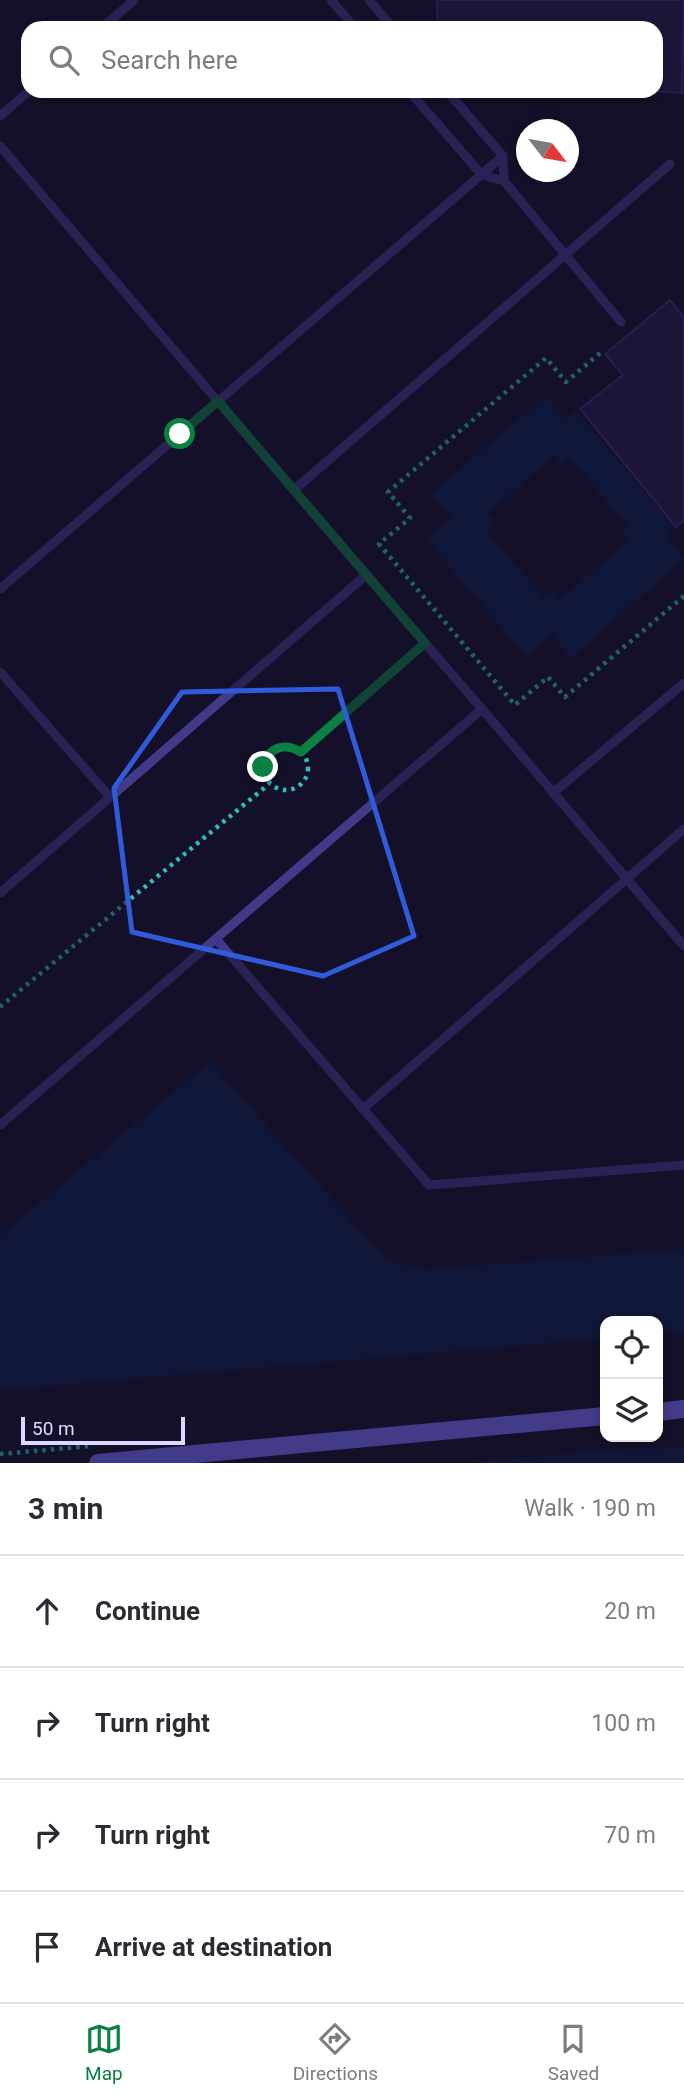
<!DOCTYPE html>
<meta charset="utf-8">
<style>
body{margin:0;font-family:Roboto,sans-serif;background:#f7f7f7;color:#2b2b33}
.controls{position:absolute;right:21px;bottom:21px;display:grid;overflow:hidden;border-radius:14px;box-shadow:0 4px 10px #0003}
.controls button{width:63px;height:63px;display:grid;place-items:center;padding:0;border:0;border-bottom:2px solid #e1e1e2;background:#fff;color:#2b2b33;font:35px sans-serif}
.compass{position:absolute;left:516px;top:119px;width:63px;height:63px;border-radius:50%;background:#fff;box-shadow:0 4px 10px #0003;rotate:121deg}
.scale{position:absolute;left:21px;bottom:18px;width:164px;box-sizing:border-box;padding-left:7px;border:4px solid #ded8ff;border-top:0;font-size:19px;line-height:24px;white-space:nowrap;color:#ded8ff;-webkit-text-stroke:5px #151029;paint-order:stroke}
.stop{position:absolute;width:21px;height:21px;margin:-16px;border:5px solid #0b8043;border-radius:50%;background:#fff}
.stop.end{background:#0b8043;border-color:#fff;box-shadow:0 2px 7px #0008}
.list{margin:0;padding:0;list-style:none}
h2{display:flex;justify-content:space-between;align-items:center;height:91px;margin:0;padding:0 28px;font-size:30px}
h2 small{font-size:23px;font-weight:400;color:#7c7c81}
.list li{display:grid;grid-template-columns:46px 1fr auto;gap:21px;align-items:center;box-sizing:border-box;height:112px;padding:0 28px;border-top:2px solid #e1e1e2}
.list b{display:block;font-size:26px;white-space:nowrap}
.list em{font-size:23px;font-style:normal;color:#7c7c81}
.icon{flex:none;width:38px;height:38px;fill:none;stroke:currentColor;stroke-width:2;stroke-linecap:round;stroke-linejoin:round}
.map{position:relative;flex:none;width:684px;height:1463px;overflow:hidden}
.search{position:absolute;background:#fff;box-shadow:0 4px 10px #0003;left:21px;right:21px;top:21px;height:77px;display:flex;align-items:center;gap:18px;box-sizing:border-box;padding:0 24px;border-radius:21px;color:#7c7c81;font-size:26px}
.sheet{height:539px;background:#fff}
nav{display:flex;justify-content:space-around;align-items:center;box-sizing:border-box;height:98px;border-top:2px solid #e1e1e2;background:#fff;font-size:19px;color:#7c7c81}
nav a{display:grid;justify-items:center;gap:4px}
nav .on{color:#0b8043}
.map>svg:first-child{display:block}
</style>
<div class="map">
<svg width="684" height="1463" viewBox="0 0 684 1463">
<rect width="100%" height="100%" fill="#151029"/>
<g fill="#0a1e49" fill-rule="evenodd">
<path d="M 546,396 L 566,419 L 576,411 L 675,528 L 666,537 L 684,559 L 571,658 L 552,634 L 526,656 L 427,540 L 452,518 L 431,494 ZM 554,455 L 561,464 L 569,458 L 628,525 L 621,533 L 628,541 L 561,599 L 554,591 L 544,597 L 486,532 L 497,523 L 488,513 Z"/>
<path d="M 210,1062 L 386,1260 L 423,1270 L 684,1249 L 684,1331 L 658,1333 L 658,1321 L 605,1321 L 605,1338 L 0,1390 L 0,1236 Z"/>
<path d="M 645,1447 L 684,1447 L 684,1463 L 462,1463 Z"/>
</g>
<g fill="#271b4b" stroke="#3f2d77" stroke-width="2">
<path d="M 437,0 L 684,0 L 682,93 L 651,91 L 656,91 L 656,28 L 438,28 Z"/>
<path d="M 670,300 L 684,317 L 684,520 L 676,527 L 580,409 L 623,375 L 605,354 Z"/>
</g>
<g fill="none" stroke-linecap="round" stroke-linejoin="round">
<g stroke="#2ebebb" stroke-width="4.5" stroke-dasharray="3.5 5" stroke-linecap="butt">
<path d="M 600,353 L 566,382 L 546,358 L 388,492 L 410,518 L 379,544 L 515,705 L 548,677 L 565,697 L 684,596"/>
<circle cx="286" cy="768" r="22"/>
<path d="M 301,752 L 416,651"/>
<path d="M 0,1007 L 269,784"/>
<path d="M 0,1454 L 90,1446"/>
</g>
<g stroke="#413a89" stroke-width="9">
<path d="M 331,0 L 355,28"/>
<path d="M 369,0 L 393,28"/>
<path d="M 102,28 L 134,0"/>
<path d="M 409,91 L 482,175 L 504,181 L 621,322"/>
<path d="M 447,91 L 503,156 L 504,181"/>
<path d="M 0,116 L 29,91"/>
<path d="M 0,146 L 366,575 L 0,893"/>
<path d="M 294,490 L 670,164"/>
<path d="M 366,575 L 482,709"/>
<path d="M 0,589 L 503,156"/>
<path d="M 0,672 L 110,797"/>
<path d="M 553,793 L 684,683"/>
<path d="M 216,939 L 429,1185 L 684,1165"/>
<path d="M 363,1109 L 684,829"/>
<path d="M 0,1125 L 482,709 L 684,946"/>
</g>
<g stroke="#796fff" stroke-width="18">
<path d="M 658,1412 L 684,1409"/>
<path d="M 98,1463 L 605,1416"/>
</g>
</g>
<g fill="none" stroke-linecap="round" stroke-linejoin="round">
<path stroke="#0b8043" stroke-width="9" d="M 180,434 L 218,401 L 425,643 L 301,752 C 284,742 268,747 263,767"/>
</g>
<path d="M0 0H684V1463H0ZM 338,689 L 414,936 L 323,976 L 132,932 L 114,788 L 182,692 Z" fill="#151029" fill-opacity=".55" fill-rule="evenodd"/>
<path fill="none" stroke="#305cdc" stroke-width="5" stroke-linejoin="round" d="M 338,689 L 414,936 L 323,976 L 132,932 L 114,788 L 182,692 Z"/>
</svg>
<div class="controls">
<button><svg class="icon" aria-label="locate" viewBox="0 0 24 24"><circle cx="12" cy="12" r="6"/><path d="M12 2v4M12 18v4M2 12h4M18 12h4"/></svg></button>
<button><svg class="icon" aria-label="layers" viewBox="0 0 24 24"><path d="M12 4l9 5-9 5-9-5zM3 14l9 5 9-5"/></svg></button>
</div>
<svg class="compass" viewBox="-18 -18 36 36"><path d="M0-13l5 13h-10z" fill="#e53935"/><path d="M0 13l5-13h-10z" fill="#7c7c81"/></svg>
<div class="scale">50 m</div>
<div class="stop" style="left:180px;top:434px"></div>
<div class="stop end" style="left:263px;top:767px"></div>
<div class="search"><svg class="icon" aria-label="search" viewBox="0 0 24 24"><circle cx="10" cy="10" r="6"/><path d="M15 15l6 6"/></svg>Search here</div>
</div>
<section class="sheet">
<h2>3 min<small>Walk · 190 m</small></h2>
<ul class="list">
<li><svg class="icon" aria-label="ahead" viewBox="0 0 24 24"><path d="M12 20V5M6 11l6-6 6 6"/></svg><div><b>Continue</b></div><em>20 m</em></li>
<li><svg class="icon" aria-label="right" viewBox="0 0 24 24"><path d="M7 20v-9h11M14 6l5 5-5 5"/></svg><div><b>Turn right</b></div><em>100 m</em></li>
<li><svg class="icon" aria-label="right" viewBox="0 0 24 24"><path d="M7 20v-9h11M14 6l5 5-5 5"/></svg><div><b>Turn right</b></div><em>70 m</em></li>
<li><svg class="icon" aria-label="arrive" viewBox="0 0 24 24"><path d="M6 21V4h12l-3 4 3 4H6"/></svg><div><b>Arrive at destination</b></div></li>
</ul>
</section>
<nav>
<a class="on"><svg class="icon" aria-label="map" viewBox="0 0 24 24"><path d="M3 6l6-2 6 2 6-2v14l-6 2-6-2-6 2zM9 4v14M15 6v14"/></svg>Map</a>
<a><svg class="icon" aria-label="directions" viewBox="0 0 24 24"><path d="M12 3l9 9-9 9-9-9zM9 14v-3h6M13 9l2 2-2 2"/></svg>Directions</a>
<a><svg class="icon" aria-label="saved" viewBox="0 0 24 24"><path d="M7 4h10v16l-5-4-5 4z"/></svg>Saved</a>
</nav>
